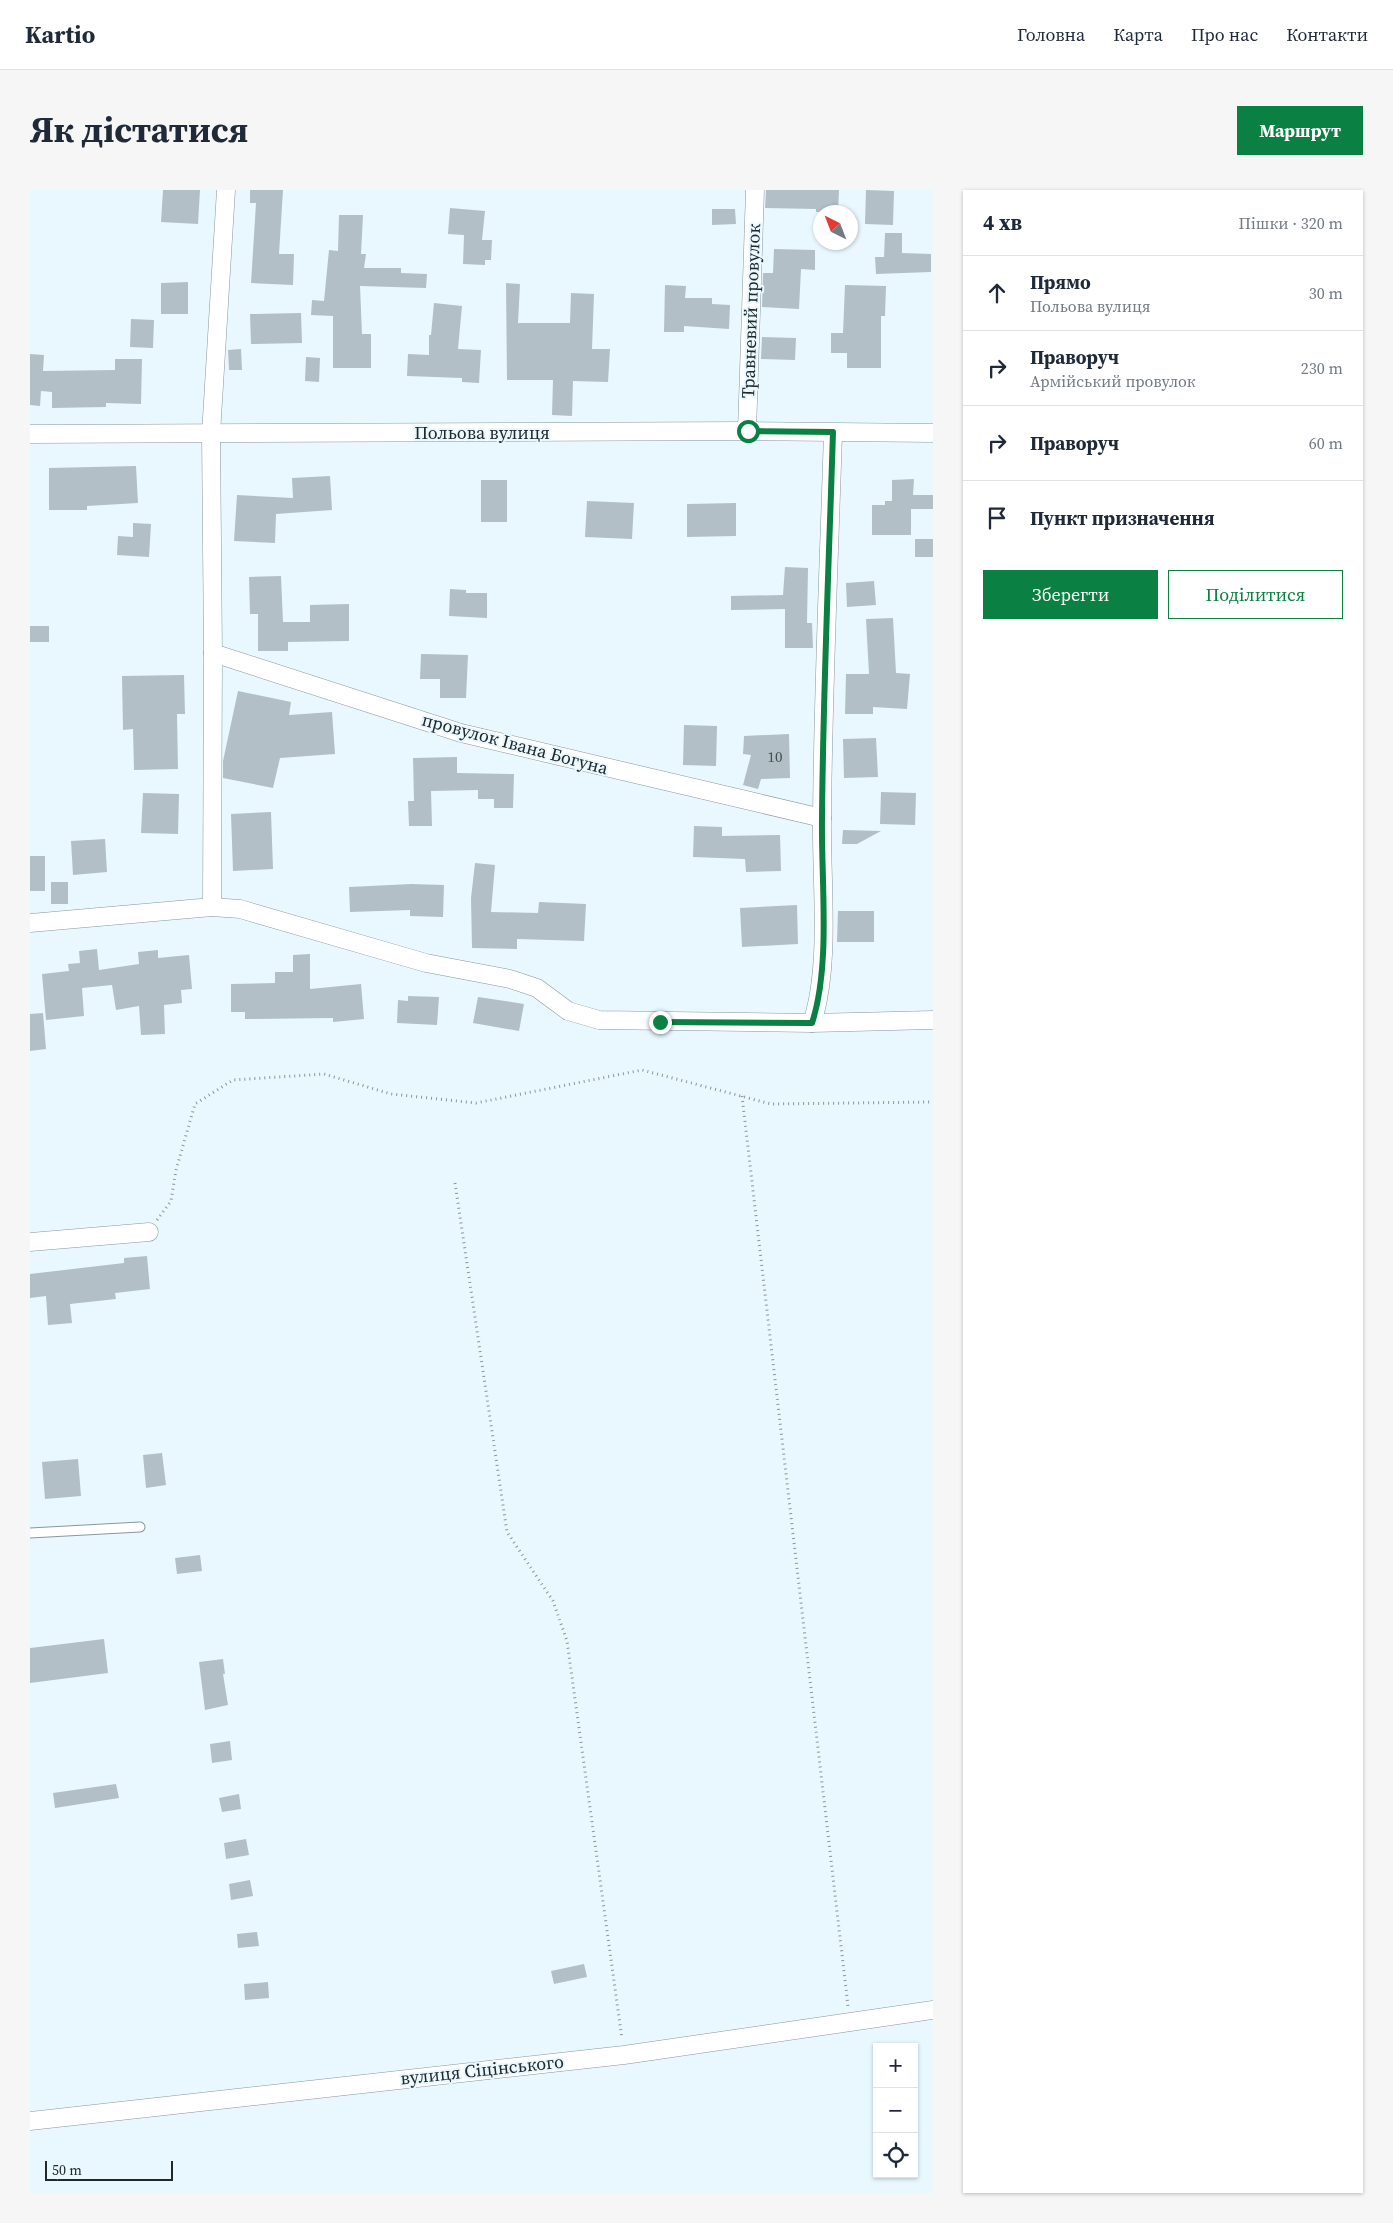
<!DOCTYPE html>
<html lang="uk">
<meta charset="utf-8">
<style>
body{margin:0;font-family:"Source Serif 4",serif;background:#f6f6f7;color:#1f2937}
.controls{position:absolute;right:15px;bottom:15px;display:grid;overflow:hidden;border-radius:0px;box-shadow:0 1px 4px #0004}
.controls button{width:45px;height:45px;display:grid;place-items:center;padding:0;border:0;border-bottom:1px solid #e0e1e3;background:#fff;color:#1f2937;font:25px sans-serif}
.compass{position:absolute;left:783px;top:15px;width:45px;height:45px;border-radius:50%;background:#fff;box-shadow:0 1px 4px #0004;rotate:318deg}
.scale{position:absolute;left:15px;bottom:12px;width:128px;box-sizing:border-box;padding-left:5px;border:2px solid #222729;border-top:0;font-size:14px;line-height:18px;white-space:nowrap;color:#222729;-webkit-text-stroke:4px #e9f8ff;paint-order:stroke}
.stop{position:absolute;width:15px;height:15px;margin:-11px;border:4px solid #0b8043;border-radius:50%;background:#fff}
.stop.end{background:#0b8043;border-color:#fff;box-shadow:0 1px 5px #0008}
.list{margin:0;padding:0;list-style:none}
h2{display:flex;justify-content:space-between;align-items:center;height:65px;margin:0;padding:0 20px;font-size:21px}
h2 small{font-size:16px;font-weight:400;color:#747a83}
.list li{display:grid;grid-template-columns:32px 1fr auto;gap:15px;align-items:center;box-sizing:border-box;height:75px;padding:0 20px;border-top:1px solid #e0e1e3}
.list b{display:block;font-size:19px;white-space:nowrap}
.list p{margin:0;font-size:16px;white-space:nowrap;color:#747a83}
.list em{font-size:16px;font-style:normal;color:#747a83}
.actions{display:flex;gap:10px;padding:15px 20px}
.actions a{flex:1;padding:11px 0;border:1px solid #0b8043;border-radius:0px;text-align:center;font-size:18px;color:#0b8043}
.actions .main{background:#0b8043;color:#fff}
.icon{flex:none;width:28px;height:28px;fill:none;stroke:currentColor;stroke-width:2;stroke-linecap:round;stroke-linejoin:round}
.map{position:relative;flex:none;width:903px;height:2003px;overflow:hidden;border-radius:0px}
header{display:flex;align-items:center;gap:30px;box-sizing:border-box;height:70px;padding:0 25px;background:#fff;border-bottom:1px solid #e0e1e3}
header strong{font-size:24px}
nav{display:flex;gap:28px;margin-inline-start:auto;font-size:18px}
.intro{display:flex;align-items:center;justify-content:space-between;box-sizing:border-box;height:120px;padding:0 30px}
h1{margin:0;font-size:35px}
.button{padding:12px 22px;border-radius:0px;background:#0b8043;color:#fff;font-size:18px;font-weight:700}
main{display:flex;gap:30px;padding:0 30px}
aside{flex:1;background:#fff;border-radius:0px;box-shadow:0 1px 4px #0004}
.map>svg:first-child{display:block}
</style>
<header>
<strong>Kartio</strong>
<nav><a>Головна</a><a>Карта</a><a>Про нас</a><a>Контакти</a></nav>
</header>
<div class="intro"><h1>Як дістатися</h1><a class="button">Маршрут</a></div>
<main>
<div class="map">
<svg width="903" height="2003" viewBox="0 0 903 2003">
<rect width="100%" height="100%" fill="#e9f8ff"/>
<g fill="#b2bfc6">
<path d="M 133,0 L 170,0 L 168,34 L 131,32 Z"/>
<path d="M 220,0 L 253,0 L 249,64 L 264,64 L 263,95 L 221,93 L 226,13 L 220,13 Z"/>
<path d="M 736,0 L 809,0 L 808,22 L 786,22 L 786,19 L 735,18 Z"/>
<path d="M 836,0 L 864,1 L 863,35 L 835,34 Z"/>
<path d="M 420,18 L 455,21 L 452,50 L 462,50 L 461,70 L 455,70 L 455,75 L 433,74 L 434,45 L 418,44 Z"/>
<path d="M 682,19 L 705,19 L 706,34 L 682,35 Z"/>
<path d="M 309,25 L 333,25 L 331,64 L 336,64 L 334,78 L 371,78 L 371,83 L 397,84 L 396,98 L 330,96 L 332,144 L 341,144 L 341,178 L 303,178 L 303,126 L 281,125 L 282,110 L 294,111 L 299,60 L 308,61 Z"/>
<path d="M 855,43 L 872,43 L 872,63 L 901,64 L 901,82 L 846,84 L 845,67 L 854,67 Z"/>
<path d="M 744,59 L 785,60 L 785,80 L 771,79 L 769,119 L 732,117 L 733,83 L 743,83 Z"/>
<path d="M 158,92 L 158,124 L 131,124 L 131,93 Z"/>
<path d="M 476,93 L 490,94 L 488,133 L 540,133 L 541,103 L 564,104 L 562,159 L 580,159 L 578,192 L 543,191 L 542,226 L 522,225 L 523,190 L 477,190 Z"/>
<path d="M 635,95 L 656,96 L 655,108 L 682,108 L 682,114 L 700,115 L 699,139 L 654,136 L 654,142 L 634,142 Z"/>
<path d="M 815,95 L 856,96 L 855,126 L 851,126 L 851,178 L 817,178 L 817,163 L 801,163 L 801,143 L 813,143 Z"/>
<path d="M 404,113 L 432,116 L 428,159 L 451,160 L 449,193 L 432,192 L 432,188 L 377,186 L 378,164 L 399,165 L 399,145 L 401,145 Z"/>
<path d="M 271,123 L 272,153 L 221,154 L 220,124 Z"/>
<path d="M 101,129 L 124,130 L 123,158 L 100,157 Z"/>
<path d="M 732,147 L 766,148 L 765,170 L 731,169 Z"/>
<path d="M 211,159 L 212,180 L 199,180 L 198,160 Z"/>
<path d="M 0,164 L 14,165 L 13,181 L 85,180 L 85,169 L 112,169 L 111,214 L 76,213 L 76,217 L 22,218 L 22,202 L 11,201 L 10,216 L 0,215 Z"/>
<path d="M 276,167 L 290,168 L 289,192 L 275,191 Z"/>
<path d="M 106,276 L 108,313 L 57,316 L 57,320 L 19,320 L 19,278 Z"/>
<path d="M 300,286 L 302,320 L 246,324 L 245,353 L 204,351 L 207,305 L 263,308 L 262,288 Z"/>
<path d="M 884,289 L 883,305 L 903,305 L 903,319 L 881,319 L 881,345 L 842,345 L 842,315 L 855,315 L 855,311 L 862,311 L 862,290 Z"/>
<rect x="451" y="290" width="26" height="42"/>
<path d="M 557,311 L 604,313 L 602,349 L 555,347 Z"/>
<path d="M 706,313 L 706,346 L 657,347 L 657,314 Z"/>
<path d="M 103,333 L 121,334 L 119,367 L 87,365 L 88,346 L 103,347 Z"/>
<rect x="885" y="349" width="18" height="18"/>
<path d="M 755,377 L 778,378 L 777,433 L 782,433 L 783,458 L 755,458 L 755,419 L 701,420 L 701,406 L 753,405 Z"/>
<path d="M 251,386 L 253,432 L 280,432 L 280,415 L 319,414 L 319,451 L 258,452 L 258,461 L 228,461 L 228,424 L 220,424 L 219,387 Z"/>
<path d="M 844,391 L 846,415 L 817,417 L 816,393 Z"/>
<path d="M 420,399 L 436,400 L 436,403 L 457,403 L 457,428 L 419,426 Z"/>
<path d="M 863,428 L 866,483 L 880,484 L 877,519 L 843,517 L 843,524 L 815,524 L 816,484 L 839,484 L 836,429 Z"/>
<rect x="0" y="436" width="19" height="16"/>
<path d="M 391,464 L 438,465 L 436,508 L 410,508 L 410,489 L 390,489 Z"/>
<path d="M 154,485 L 155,524 L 147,524 L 148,579 L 104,580 L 103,539 L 93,540 L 92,486 Z"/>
<path d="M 208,501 L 261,512 L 259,525 L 302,522 L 305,564 L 250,568 L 243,598 L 193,588 L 193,571 Z"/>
<path d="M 654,535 L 687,536 L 686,576 L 653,575 Z"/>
<path d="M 759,544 L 760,588 L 731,589 L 728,599 L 713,595 L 721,565 L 713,564 L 714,546 Z"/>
<path d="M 846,548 L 848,587 L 814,588 L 813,549 Z"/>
<path d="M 427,567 L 427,583 L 484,584 L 483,618 L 464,618 L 464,609 L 448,609 L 448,600 L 401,601 L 402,636 L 379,636 L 378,611 L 384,611 L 383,568 Z"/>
<path d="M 851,602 L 886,603 L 885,635 L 850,634 Z"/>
<path d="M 113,603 L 149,604 L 148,644 L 111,643 Z"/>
<path d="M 241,622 L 243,679 L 203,681 L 201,624 Z"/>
<path d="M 664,636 L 692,637 L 692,646 L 750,645 L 751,681 L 716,682 L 715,669 L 663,667 Z"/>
<path d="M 813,640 L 851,641 L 827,654 L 812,654 Z"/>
<path d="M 75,649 L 77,682 L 43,685 L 41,651 Z"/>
<rect x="0" y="666" width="15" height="35"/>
<path d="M 445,673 L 465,675 L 461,722 L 508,723 L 509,712 L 556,714 L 554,751 L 487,749 L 487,759 L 442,758 L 441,708 Z"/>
<rect x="21" y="692" width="17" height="22"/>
<path d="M 381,694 L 414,695 L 413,727 L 380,726 L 380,720 L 320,722 L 319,697 Z"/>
<path d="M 767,715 L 768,754 L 712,757 L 710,718 Z"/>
<path d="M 808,721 L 844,721 L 844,752 L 807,752 Z"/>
<path d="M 67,759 L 69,780 L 109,774 L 108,762 L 128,760 L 128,768 L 159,765 L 162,799 L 151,800 L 152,813 L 134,815 L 135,844 L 111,845 L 109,816 L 86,820 L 82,795 L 52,798 L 54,826 L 16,830 L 12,784 L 39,781 L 38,774 L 50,773 L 49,761 Z"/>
<path d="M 280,764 L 280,799 L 331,794 L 334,829 L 303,832 L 303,828 L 215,829 L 215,822 L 201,822 L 201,794 L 245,793 L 245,782 L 263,782 L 263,765 Z"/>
<path d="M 378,806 L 409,807 L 407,835 L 367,833 L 368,810 L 378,811 Z"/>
<path d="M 448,807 L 494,814 L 489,841 L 443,833 Z"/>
<path d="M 13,823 L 16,859 L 0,861 L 0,824 Z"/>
<path d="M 117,1066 L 120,1099 L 85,1103 L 86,1109 L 40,1114 L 42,1133 L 18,1135 L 16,1106 L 0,1108 L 0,1084 L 94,1073 L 94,1068 Z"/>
<path d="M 132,1263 L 136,1295 L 116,1298 L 113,1265 Z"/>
<path d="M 48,1269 L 51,1306 L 15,1309 L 12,1272 Z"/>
<path d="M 170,1365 L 172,1381 L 147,1384 L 145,1368 Z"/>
<path d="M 74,1449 L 78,1483 L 0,1493 L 0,1458 Z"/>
<path d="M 193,1469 L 195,1484 L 193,1484 L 198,1515 L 175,1520 L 169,1472 Z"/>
<path d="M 200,1551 L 202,1570 L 182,1573 L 180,1554 Z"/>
<path d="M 86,1594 L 89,1608 L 25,1618 L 23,1603 Z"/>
<path d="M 209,1604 L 211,1619 L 192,1622 L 189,1608 Z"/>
<path d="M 216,1649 L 219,1665 L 196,1669 L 194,1653 Z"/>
<path d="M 220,1690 L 223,1706 L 201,1710 L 199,1694 Z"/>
<path d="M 227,1742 L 229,1756 L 208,1758 L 207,1744 Z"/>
<path d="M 554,1774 L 557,1787 L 524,1794 L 521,1781 Z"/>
<path d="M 238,1792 L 239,1808 L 215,1810 L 214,1794 Z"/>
</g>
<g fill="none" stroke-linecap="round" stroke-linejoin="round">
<defs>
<path id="service" d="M 0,1343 L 110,1337"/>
<g id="minor">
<path d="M 717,241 L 725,0"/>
<path d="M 0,244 L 717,241 L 903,243"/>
<path d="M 183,463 L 431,543 L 792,628"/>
<path d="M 182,717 L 183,463 L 181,244 L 196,0"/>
<path d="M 0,733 L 182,717 L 210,719 L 396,773 L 480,789 L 507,798 L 538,821 L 569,830 L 782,833 L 903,830"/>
<path d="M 782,833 C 801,775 791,692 792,629 C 793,501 799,371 803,243"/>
<path d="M 0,1052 L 119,1042"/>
<path d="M 0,1931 L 594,1865 L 903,1820"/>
</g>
</defs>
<use href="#service" stroke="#89979d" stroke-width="11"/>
<use href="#minor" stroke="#89979d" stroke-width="19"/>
<g stroke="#8b959a" stroke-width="3" stroke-dasharray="1 4" stroke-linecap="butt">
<path d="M 712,906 L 818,1816"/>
<path d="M 425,993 L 477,1342 L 523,1411 L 537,1451 L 592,1849"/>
<path d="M 127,1030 L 141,1011 L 146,980 L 165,914 L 203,890 L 294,884 L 361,904 L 446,913 L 612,880 L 741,914 L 903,912"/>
</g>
<use href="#service" stroke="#fff" stroke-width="9"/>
<use href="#minor" stroke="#fff" stroke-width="18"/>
</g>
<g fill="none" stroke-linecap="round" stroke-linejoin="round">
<path stroke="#0b8043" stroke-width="6" d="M 630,832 L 782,833 C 801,775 791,691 792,629 C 793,501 799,371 803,242 L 718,241"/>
</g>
<g text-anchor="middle" stroke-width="4" stroke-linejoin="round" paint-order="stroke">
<g font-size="15" fill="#464d50">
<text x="745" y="572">10</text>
</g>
<g font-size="18" fill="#222729" stroke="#e9f8ff">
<text transform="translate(721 121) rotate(-88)" y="6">Травневий провулок</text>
<text x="452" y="249">Польова вулиця</text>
<text transform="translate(485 554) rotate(15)" y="6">провулок Івана Богуна</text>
<text transform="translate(452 1880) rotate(-6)" y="6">вулиця Сіцінського</text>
</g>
</g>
</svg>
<div class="controls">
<button>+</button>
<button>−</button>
<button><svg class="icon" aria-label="locate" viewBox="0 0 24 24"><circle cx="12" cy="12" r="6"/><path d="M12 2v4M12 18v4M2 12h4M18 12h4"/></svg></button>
</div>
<svg class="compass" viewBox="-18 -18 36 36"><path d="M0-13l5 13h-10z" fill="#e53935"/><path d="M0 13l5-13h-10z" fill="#747a83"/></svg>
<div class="scale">50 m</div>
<div class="stop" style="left:718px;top:241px"></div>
<div class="stop end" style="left:630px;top:832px"></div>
</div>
<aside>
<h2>4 хв<small>Пішки · 320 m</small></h2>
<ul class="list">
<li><svg class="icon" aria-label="ahead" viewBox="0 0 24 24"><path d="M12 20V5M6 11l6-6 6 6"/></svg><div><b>Прямо</b><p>Польова вулиця</p></div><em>30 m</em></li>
<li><svg class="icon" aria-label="right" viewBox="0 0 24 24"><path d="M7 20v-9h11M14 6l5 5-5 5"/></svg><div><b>Праворуч</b><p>Армійський провулок</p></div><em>230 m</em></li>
<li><svg class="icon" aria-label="right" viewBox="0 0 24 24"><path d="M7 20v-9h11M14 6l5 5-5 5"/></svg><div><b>Праворуч</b></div><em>60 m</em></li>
<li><svg class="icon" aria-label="arrive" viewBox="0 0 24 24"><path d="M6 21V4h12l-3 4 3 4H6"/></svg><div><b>Пункт призначення</b></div></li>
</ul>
<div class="actions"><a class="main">Зберегти</a><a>Поділитися</a></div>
</aside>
</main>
